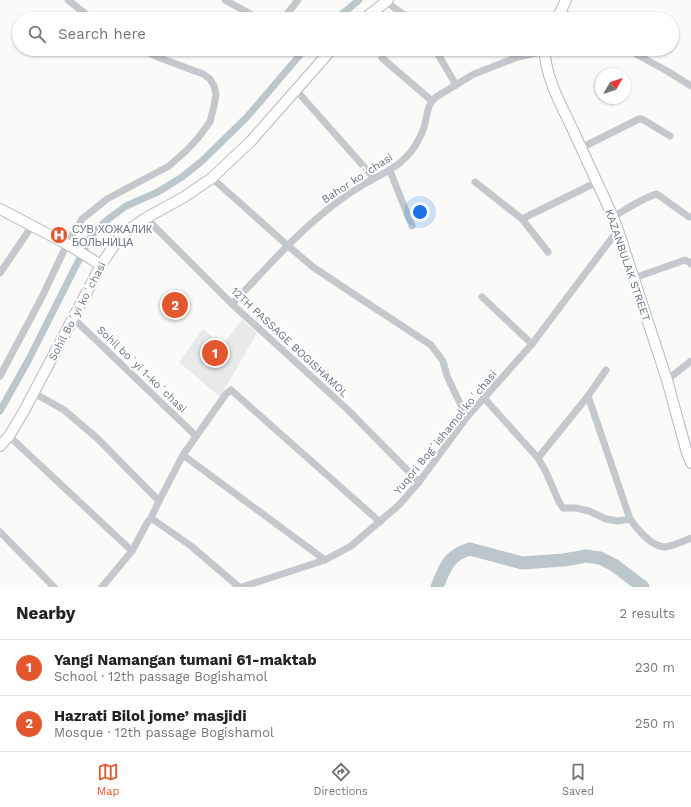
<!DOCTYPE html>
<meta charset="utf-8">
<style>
body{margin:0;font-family:"Work Sans",sans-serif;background:#f6f6f6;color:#222}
.compass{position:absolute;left:595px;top:68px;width:36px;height:36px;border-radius:50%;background:#fff;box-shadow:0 1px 3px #0004;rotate:50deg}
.you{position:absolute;left:420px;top:212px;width:14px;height:14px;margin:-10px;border:3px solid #fff;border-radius:50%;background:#1a73e8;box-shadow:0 0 0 6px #1a73e833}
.badge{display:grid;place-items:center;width:26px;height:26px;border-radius:50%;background:#e4572e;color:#fff;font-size:13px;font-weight:700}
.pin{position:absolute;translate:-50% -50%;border:2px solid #fff;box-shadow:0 1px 4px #0006}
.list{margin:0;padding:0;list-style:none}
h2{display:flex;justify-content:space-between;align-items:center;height:52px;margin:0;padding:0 16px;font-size:17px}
h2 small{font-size:13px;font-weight:400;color:#767676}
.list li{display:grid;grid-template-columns:26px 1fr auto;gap:12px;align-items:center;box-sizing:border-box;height:56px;padding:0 16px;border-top:1px solid #e0e0e0}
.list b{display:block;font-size:15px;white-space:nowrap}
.list p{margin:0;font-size:13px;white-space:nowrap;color:#767676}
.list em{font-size:13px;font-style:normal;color:#767676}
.icon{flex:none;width:22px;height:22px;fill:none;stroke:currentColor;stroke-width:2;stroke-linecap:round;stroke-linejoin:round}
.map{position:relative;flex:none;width:691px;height:587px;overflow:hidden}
.search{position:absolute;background:#fff;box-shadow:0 1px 3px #0004;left:12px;right:12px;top:12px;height:44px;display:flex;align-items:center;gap:10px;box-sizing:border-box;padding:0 14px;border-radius:22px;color:#767676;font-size:15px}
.sheet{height:164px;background:#fff}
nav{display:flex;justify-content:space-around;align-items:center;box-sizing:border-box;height:56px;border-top:1px solid #e0e0e0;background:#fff;font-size:11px;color:#767676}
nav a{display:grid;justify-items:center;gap:2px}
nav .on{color:#e4572e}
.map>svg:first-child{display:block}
</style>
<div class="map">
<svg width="691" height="587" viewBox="0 0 691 587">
<rect width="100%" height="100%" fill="#fafaf8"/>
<path fill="#e8e9e9" d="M 242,320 L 257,333 L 220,397 L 179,362 L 203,329 L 222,345 Z"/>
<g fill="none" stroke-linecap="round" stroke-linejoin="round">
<g stroke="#bbc7cb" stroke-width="7">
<path d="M 336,19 L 359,0"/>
<path d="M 0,411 L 29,359 L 90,238 L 99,227 L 111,217 L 126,206 L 158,192 L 182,177 L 202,161 L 247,117 L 305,49"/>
</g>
<path stroke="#bbc7cb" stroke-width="13" d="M 437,587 C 445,568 448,555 470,549 L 522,563 L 564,560 L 586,556 L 600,558 L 614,565 L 643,587"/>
<defs>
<g id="secondary">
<path d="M 364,19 L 388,0"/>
<path d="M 557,19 L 566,0"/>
<path d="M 545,49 C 544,75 562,107 573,130 C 586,159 600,188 613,217 L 618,230 L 667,380 L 687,453 L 691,463"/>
<path d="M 0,209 L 67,244 L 101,265"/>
<path d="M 0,446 L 9,436 L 24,411 L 101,265 L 121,235 L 146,218 L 184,197 L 212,178 L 251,141 L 332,49"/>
</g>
</defs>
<use href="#secondary" stroke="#b3babf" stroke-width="12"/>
<g stroke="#c3c8cc" stroke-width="7">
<path d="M 68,0 L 92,19"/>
<path d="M 225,0 L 259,19"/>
<path d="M 386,2 L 410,19"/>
<path d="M 561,11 L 575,19"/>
<path d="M 283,19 L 298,0"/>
<path d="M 435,49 L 456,85"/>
<path d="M 627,49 L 667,71 L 691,86"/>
<path d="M 382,58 L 432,101"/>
<path d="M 296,90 L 374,178"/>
<path d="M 581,148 L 639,119 L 642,119 L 670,136"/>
<path d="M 390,171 L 412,226"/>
<path d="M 212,178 L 287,245 L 313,267 L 355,295 L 431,345 L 443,361 L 447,376 L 457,397 L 467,417"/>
<path d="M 475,182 L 522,219 L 548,252"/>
<path d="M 613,217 C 625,210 644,197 657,194 L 689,217 L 691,217"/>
<path d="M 146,218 L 232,304 L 347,409 L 419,482"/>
<path d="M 522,219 L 597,182"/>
<path d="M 0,273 L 32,226"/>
<path d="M 634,278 L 685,260 L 689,262 L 691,264"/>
<path d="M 482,297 L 532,344"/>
<path d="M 232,304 C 263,272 292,238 327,210 C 342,198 358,187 375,178 C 386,172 396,168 405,158 C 413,151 421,137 424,127 C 428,116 426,105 436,97 L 474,74 L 518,57 L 545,51"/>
<path d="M 73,318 L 196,436"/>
<path d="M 0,376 L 42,297 L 67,244 L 82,219 L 107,199 L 169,166 L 187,150 L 198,138 L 210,122 L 214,106 L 216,94 L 214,86 L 210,79 L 203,74 L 160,58 L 140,49"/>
<path d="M 667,380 L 691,361"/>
<path d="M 34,393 L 64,410 L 97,438 L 159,501 L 183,455 L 226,394 L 231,390 L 380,522"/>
<path d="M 588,396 L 630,519 C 637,529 651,546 664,547 C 671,547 684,541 691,538"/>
<path d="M 484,398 L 538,458 L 546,472 L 559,502 L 563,508 L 576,508 L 589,511 L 606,519 L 618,521 L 630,519"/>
<path d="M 9,436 L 132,551"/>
<path d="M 183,455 L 325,560"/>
<path d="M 538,458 L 588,396 L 606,370"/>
<path d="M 151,518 L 191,546 L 239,587"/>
<path d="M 0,532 L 54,587"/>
<path d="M 102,587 L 132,551 L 147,523 L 151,518 L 159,501"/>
<path d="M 242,587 L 325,560 L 351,546 L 399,505 L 419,482 L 467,417 L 532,344 L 618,230"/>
</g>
<use href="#secondary" stroke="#fff" stroke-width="10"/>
</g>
<defs>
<symbol id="hospital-disc" viewBox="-11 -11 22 22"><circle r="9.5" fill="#e4572e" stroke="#fff"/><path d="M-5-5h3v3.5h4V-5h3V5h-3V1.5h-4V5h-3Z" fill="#fff"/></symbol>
</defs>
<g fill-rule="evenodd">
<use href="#hospital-disc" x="49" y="225" width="20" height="20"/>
</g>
<g text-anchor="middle" stroke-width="4" stroke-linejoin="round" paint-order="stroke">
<g font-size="11" fill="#657683" stroke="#fff">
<text transform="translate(357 178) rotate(-33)" y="4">Bahor koʻchasi</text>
<text transform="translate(628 265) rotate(71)" y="4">KAZANBULAK STREET</text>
<text transform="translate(77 311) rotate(-62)" y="4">Sohil Boʻyi koʻchasi</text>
<text transform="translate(290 342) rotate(43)" y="4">12TH PASSAGE BOGISHAMOL</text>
<text transform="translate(142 369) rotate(44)" y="4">Sohil boʻyi 1-koʻchasi</text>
<text transform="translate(445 432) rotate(-51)" y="4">Yuqori Bogʻishamol koʻchasi</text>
</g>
<g font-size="11" fill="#657683" stroke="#fff" text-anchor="start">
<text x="72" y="233">СУВ ХОЖАЛИК<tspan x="72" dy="13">БОЛЬНИЦА</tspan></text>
</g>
</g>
</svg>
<svg class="compass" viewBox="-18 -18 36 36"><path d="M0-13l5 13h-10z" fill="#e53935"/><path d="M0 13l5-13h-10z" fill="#767676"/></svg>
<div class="you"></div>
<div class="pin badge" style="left:215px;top:353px">1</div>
<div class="pin badge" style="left:175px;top:305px">2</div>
<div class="search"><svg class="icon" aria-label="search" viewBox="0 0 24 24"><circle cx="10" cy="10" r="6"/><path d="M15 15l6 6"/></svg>Search here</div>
</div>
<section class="sheet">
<h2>Nearby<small>2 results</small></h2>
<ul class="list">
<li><span class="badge">1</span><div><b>Yangi Namangan tumani 61-maktab</b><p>School · 12th passage Bogishamol</p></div><em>230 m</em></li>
<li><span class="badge">2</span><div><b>Hazrati Bilol jome’ masjidi</b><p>Mosque · 12th passage Bogishamol</p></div><em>250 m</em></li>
</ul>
</section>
<nav>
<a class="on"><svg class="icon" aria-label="map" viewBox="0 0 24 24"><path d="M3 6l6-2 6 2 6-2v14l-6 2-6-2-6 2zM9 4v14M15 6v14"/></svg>Map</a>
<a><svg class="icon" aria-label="directions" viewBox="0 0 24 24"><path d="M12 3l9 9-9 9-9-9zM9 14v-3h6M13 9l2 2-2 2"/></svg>Directions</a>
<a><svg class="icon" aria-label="saved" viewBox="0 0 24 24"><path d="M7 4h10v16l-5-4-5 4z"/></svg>Saved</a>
</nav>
